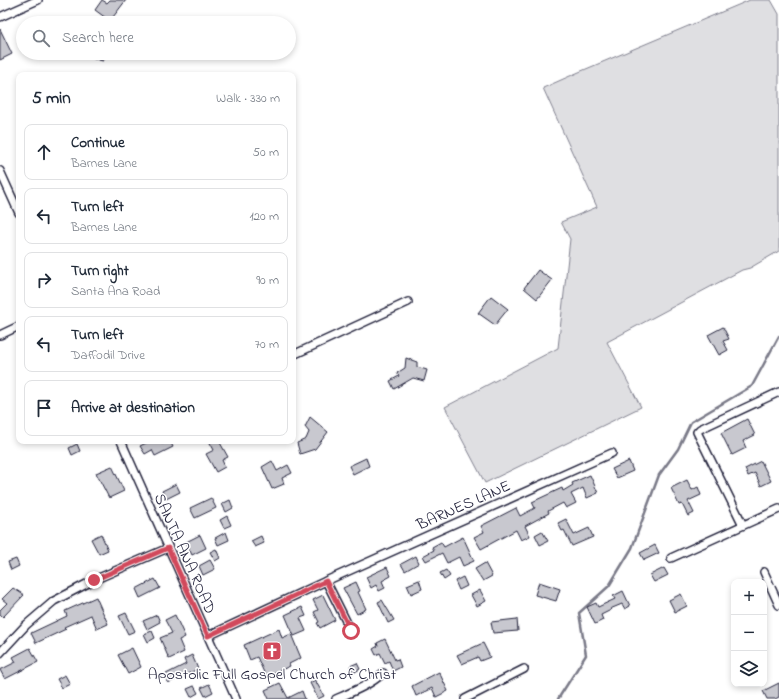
<!DOCTYPE html>
<meta charset="utf-8">
<style>
body{margin:0;font-family:"Indie Flower",sans-serif;background:#f6f6f7;color:#1f2937}
.controls{position:absolute;right:12px;bottom:12px;display:grid;overflow:hidden;border-radius:8px;box-shadow:0 2px 6px #0003}
.controls button{width:36px;height:36px;display:grid;place-items:center;padding:0;border:0;border-bottom:1px solid #e0e1e3;background:#fff;color:#1f2937;font:20px sans-serif}
.stop{position:absolute;width:12px;height:12px;margin:-9px;border:3px solid #d1495b;border-radius:50%;background:#fff}
.stop.end{background:#d1495b;border-color:#fff;box-shadow:0 1px 4px #0008}
.list{margin:0;padding:0;list-style:none}
h2{display:flex;justify-content:space-between;align-items:center;height:52px;margin:0;padding:0 16px;font-size:17px}
h2 small{font-size:13px;font-weight:400;color:#747a83}
.list li{display:grid;grid-template-columns:26px 1fr auto;gap:12px;align-items:center;box-sizing:border-box;height:56px;margin:0 8px 8px;padding:0 8px;border:1px solid #e0e1e3;border-radius:8px}
.list b{display:block;font-size:15px;white-space:nowrap}
.list p{margin:0;font-size:13px;white-space:nowrap;color:#747a83}
.list em{font-size:13px;font-style:normal;color:#747a83}
.icon{flex:none;width:22px;height:22px;fill:none;stroke:currentColor;stroke-width:2;stroke-linecap:round;stroke-linejoin:round}
.map{position:relative;flex:none;width:779px;height:699px;overflow:hidden}
.search{position:absolute;background:#fff;box-shadow:0 2px 6px #0003;left:16px;top:16px;width:280px;height:44px;display:flex;align-items:center;gap:10px;box-sizing:border-box;padding:0 14px;border-radius:22px;color:#747a83;font-size:15px}
.panel{position:absolute;background:#fff;box-shadow:0 2px 6px #0003;left:16px;top:72px;width:280px;height:372px;border-radius:8px}
.map>svg:first-child{display:block}
</style>
<div class="map">
<svg width="779" height="699" viewBox="0 0 779 699">
<rect width="100%" height="100%" fill="#fff"/>
<filter id="ink" filterUnits="userSpaceOnUse"><feTurbulence type="fractalNoise" baseFrequency=".025" numOctaves="2"/><feDisplacementMap in="SourceGraphic" scale="8" xChannelSelector="R" yChannelSelector="G"/><feConvolveMatrix kernelMatrix="1 2 1 2 8 2 1 2 1" color-interpolation-filters="sRGB"/></filter>
<g filter="url(#ink)">
<path fill="#dfdfe2" stroke="#80808e" d="M 750,0 L 771,0 L 779,14 L 779,251 L 750,268 L 742,270 L 607,342 L 641,407 L 485,483 L 445,407 L 558,348 L 570,239 L 561,222 L 597,207 L 543,88 L 579,72 Z"/>
<g fill="none" stroke-linecap="round" stroke-linejoin="round">
<path stroke="#7a7a88" stroke-width="2.5" d="M 558,699 L 586,655 L 579,613 L 609,586 L 632,548 L 659,475 L 678,449 L 691,422 L 752,386 L 779,336"/>
</g>
<g fill="#c8c8cf" stroke="#22223b">
<path d="M 102,0 L 107,3 L 110,0 L 126,0 L 110,21 L 95,10 Z"/>
<path d="M 0,29 L 12,54 L 0,60 Z"/>
<path d="M 79,53 L 108,53 L 103,61 L 79,55 Z"/>
<path d="M 538,270 L 552,280 L 537,299 L 524,288 Z"/>
<path d="M 491,296 L 508,309 L 495,325 L 478,313 Z"/>
<path d="M 723,327 L 729,339 L 723,341 L 728,350 L 719,355 L 708,335 Z"/>
<path d="M 406,358 L 417,362 L 417,367 L 427,370 L 424,381 L 413,378 L 394,389 L 390,381 L 399,376 L 397,373 L 405,368 Z"/>
<path d="M 310,417 L 328,432 L 315,449 L 300,454 L 297,443 L 306,439 L 309,432 L 305,427 Z"/>
<path d="M 747,419 L 755,435 L 743,441 L 746,448 L 732,455 L 721,433 Z"/>
<path d="M 150,441 L 160,441 L 162,444 L 170,441 L 173,447 L 155,456 L 152,450 L 145,454 L 140,446 Z"/>
<path d="M 209,441 L 219,441 L 228,457 L 222,460 L 225,467 L 216,472 L 206,454 L 214,450 Z"/>
<path d="M 77,444 L 80,451 L 72,455 L 69,448 Z"/>
<path d="M 366,458 L 369,466 L 353,474 L 349,466 Z"/>
<path d="M 272,461 L 277,471 L 288,465 L 292,473 L 282,478 L 284,484 L 272,489 L 262,467 Z"/>
<path d="M 629,461 L 633,471 L 617,478 L 612,469 Z"/>
<path d="M 761,461 L 771,481 L 761,486 L 755,473 L 748,476 L 745,469 Z"/>
<path d="M 112,466 L 124,491 L 109,498 L 96,473 Z"/>
<path d="M 590,475 L 598,493 L 587,498 L 583,488 L 571,494 L 576,503 L 566,508 L 563,503 L 548,511 L 549,513 L 525,526 L 530,536 L 521,540 L 516,530 L 481,549 L 474,537 L 484,532 L 481,526 L 516,508 L 520,516 L 535,508 L 532,502 L 562,488 L 563,491 L 573,485 L 572,483 Z"/>
<path d="M 687,480 L 692,490 L 698,487 L 701,495 L 688,501 L 694,513 L 688,516 L 682,504 L 679,505 L 671,488 Z"/>
<path d="M 176,484 L 180,492 L 166,499 L 162,491 Z"/>
<path d="M 211,498 L 216,508 L 195,518 L 190,508 Z"/>
<path d="M 230,500 L 233,508 L 226,512 L 222,504 Z"/>
<path d="M 227,516 L 231,525 L 224,528 L 220,520 Z"/>
<path d="M 566,519 L 574,535 L 589,528 L 593,537 L 572,546 L 564,530 L 562,531 L 558,523 Z"/>
<path d="M 542,531 L 548,541 L 540,545 L 535,535 Z"/>
<path d="M 226,532 L 229,540 L 218,545 L 215,538 Z"/>
<path d="M 101,534 L 108,550 L 99,554 L 91,539 Z"/>
<path d="M 200,535 L 206,548 L 192,555 L 186,542 Z"/>
<path d="M 261,536 L 264,543 L 255,547 L 251,541 Z"/>
<path d="M 463,537 L 474,561 L 463,566 L 459,557 L 447,563 L 442,553 L 426,561 L 423,556 L 434,550 L 432,547 L 441,542 L 444,547 Z"/>
<path d="M 655,545 L 659,553 L 644,560 L 640,553 Z"/>
<path d="M 216,549 L 220,558 L 215,561 L 210,552 Z"/>
<path d="M 416,556 L 419,563 L 405,571 L 401,564 Z"/>
<path d="M 16,559 L 19,566 L 11,570 L 8,562 Z"/>
<path d="M 210,560 L 215,569 L 203,575 L 199,566 Z"/>
<path d="M 485,563 L 492,576 L 483,581 L 475,569 Z"/>
<path d="M 387,567 L 391,576 L 382,581 L 385,588 L 379,591 L 376,585 L 371,588 L 366,577 Z"/>
<path d="M 664,568 L 668,575 L 654,582 L 650,575 Z"/>
<path d="M 446,570 L 450,576 L 444,580 L 440,573 Z"/>
<path d="M 463,577 L 467,586 L 459,590 L 455,581 Z"/>
<path d="M 155,579 L 160,588 L 140,598 L 136,589 Z"/>
<path d="M 419,580 L 422,589 L 411,594 L 407,585 Z"/>
<path d="M 356,582 L 360,591 L 358,592 L 366,609 L 357,614 L 343,588 Z"/>
<path d="M 539,582 L 560,589 L 556,601 L 535,595 Z"/>
<path d="M 13,588 L 24,595 L 3,617 L 0,614 L 0,610 L 7,603 L 2,599 Z"/>
<path d="M 480,590 L 486,601 L 477,606 L 471,595 Z"/>
<path d="M 623,591 L 630,606 L 625,609 L 622,604 L 610,609 L 611,610 L 601,615 L 603,620 L 595,624 L 587,607 L 596,603 L 598,607 L 615,599 L 613,596 Z"/>
<path d="M 681,594 L 687,606 L 675,612 L 669,600 Z"/>
<path d="M 323,595 L 335,620 L 320,628 L 317,623 L 319,622 L 314,612 L 318,610 L 313,600 Z"/>
<path d="M 96,597 L 108,624 L 97,629 L 91,615 L 64,627 L 66,629 L 36,643 L 31,633 L 67,616 L 65,611 Z"/>
<path d="M 382,600 L 394,620 L 388,623 L 378,602 Z"/>
<path d="M 302,607 L 306,616 L 300,618 L 306,631 L 294,636 L 285,615 Z"/>
<path d="M 126,613 L 135,631 L 128,634 L 119,616 Z"/>
<path d="M 157,615 L 160,622 L 147,629 L 143,621 Z"/>
<path d="M 175,615 L 185,637 L 179,640 L 184,652 L 169,659 L 160,638 L 172,633 L 165,620 Z"/>
<path d="M 517,619 L 518,631 L 493,633 L 491,622 Z"/>
<path d="M 279,629 L 282,638 L 291,634 L 301,658 L 289,664 L 290,666 L 266,677 L 257,657 L 250,660 L 244,645 Z"/>
<path d="M 152,631 L 155,638 L 148,642 L 144,634 Z"/>
<path d="M 385,639 L 395,660 L 398,659 L 401,667 L 393,671 L 389,661 L 385,663 L 380,653 L 376,655 L 373,649 L 378,646 L 377,643 Z"/>
<path d="M 483,643 L 490,657 L 480,661 L 478,657 L 462,664 L 457,655 Z"/>
<path d="M 30,648 L 38,662 L 5,679 L 0,670 L 16,662 L 13,657 Z"/>
<path d="M 132,648 L 141,667 L 128,674 L 118,655 Z"/>
<path d="M 192,655 L 198,669 L 168,683 L 164,675 L 186,664 L 184,659 Z"/>
<path d="M 357,663 L 360,669 L 353,673 L 350,666 Z"/>
<path d="M 439,672 L 448,691 L 436,697 L 432,688 L 416,696 L 412,686 Z"/>
<path d="M 65,675 L 70,684 L 62,688 L 57,679 Z"/>
<path d="M 315,680 L 324,696 L 318,699 L 310,683 Z"/>
<path d="M 280,683 L 288,698 L 302,691 L 305,699 L 269,699 L 265,690 Z"/>
<path d="M 779,683 L 779,697 L 775,699 L 767,699 L 763,691 Z"/>
<path d="M 209,684 L 213,692 L 205,696 L 201,688 Z"/>
<path d="M 194,686 L 198,693 L 191,697 L 187,689 Z"/>
</g>
<g fill="none" stroke-linecap="round" stroke-linejoin="round">
<defs>
<g id="minor">
<path d="M 0,17 L 38,0"/>
<path d="M 0,171 L 19,213"/>
<path d="M 0,335 L 19,326"/>
<path d="M 293,355 L 408,302"/>
<path d="M 121,441 L 236,699"/>
<path d="M 743,525 L 697,432 L 700,429 L 779,392"/>
<path d="M 671,558 L 779,509"/>
<path d="M 764,572 L 779,605"/>
<path d="M 326,581 L 351,631"/>
<path d="M 208,636 L 326,581 L 612,453"/>
<path d="M 0,653 L 26,625 L 54,601 L 94,580 L 168,548"/>
<path d="M 336,699 C 352,692 370,685 383,673"/>
<path d="M 465,699 L 524,669"/>
</g>
</defs>
<use href="#minor" stroke="#22223b" stroke-width="10"/>
<use href="#minor" stroke="#fff" stroke-width="7"/>
</g>
</g>
<g fill="none" stroke-linecap="round" stroke-linejoin="round" filter="url(#ink)">
<path stroke="#d1495b" stroke-width="5" d="M 94,580 L 168,548 L 208,636 L 326,581 L 351,631"/>
</g>
<defs>
<symbol id="church-square" viewBox="-11 -11 22 22"><rect x="-9" y="-9" width="18" height="18" rx="4" fill="#d1495b" stroke="#fff"/><path d="M-1.2-6h2.4v3.5h3.3v2.4h-3.3V6h-2.4V-.1h-3.3v-2.4h3.3Z" fill="#fff"/></symbol>
</defs>
<g fill-rule="evenodd">
<use href="#church-square" x="261" y="640" width="22" height="22"/>
</g>
<g text-anchor="middle" stroke-width="3" stroke-linejoin="round" paint-order="stroke">
<g font-size="16" fill="#22223b" stroke="#fff">
<text transform="translate(463 504) rotate(-24)" y="6">BARNES LANE</text>
<text transform="translate(186 553) rotate(66)" y="6">SANTA ANA ROAD</text>
</g>
<g font-size="16" fill="#22223b" stroke="#fff">
<text x="272" y="679">Apostolic Full Gospel Church of Christ</text>
</g>
</g>
</svg>
<div class="controls">
<button>+</button>
<button>−</button>
<button><svg class="icon" aria-label="layers" viewBox="0 0 24 24"><path d="M12 4l9 5-9 5-9-5zM3 14l9 5 9-5"/></svg></button>
</div>
<div class="stop" style="left:351px;top:631px"></div>
<div class="stop end" style="left:94px;top:580px"></div>
<div class="search"><svg class="icon" aria-label="search" viewBox="0 0 24 24"><circle cx="10" cy="10" r="6"/><path d="M15 15l6 6"/></svg>Search here</div>
<section class="panel">
<h2>5 min<small>Walk · 330 m</small></h2>
<ul class="list">
<li><svg class="icon" aria-label="ahead" viewBox="0 0 24 24"><path d="M12 20V5M6 11l6-6 6 6"/></svg><div><b>Continue</b><p>Barnes Lane</p></div><em>50 m</em></li>
<li><svg class="icon" aria-label="left" viewBox="0 0 24 24"><path d="M17 20v-9H6M10 6l-5 5 5 5"/></svg><div><b>Turn left</b><p>Barnes Lane</p></div><em>120 m</em></li>
<li><svg class="icon" aria-label="right" viewBox="0 0 24 24"><path d="M7 20v-9h11M14 6l5 5-5 5"/></svg><div><b>Turn right</b><p>Santa Ana Road</p></div><em>90 m</em></li>
<li><svg class="icon" aria-label="left" viewBox="0 0 24 24"><path d="M17 20v-9H6M10 6l-5 5 5 5"/></svg><div><b>Turn left</b><p>Daffodil Drive</p></div><em>70 m</em></li>
<li><svg class="icon" aria-label="arrive" viewBox="0 0 24 24"><path d="M6 21V4h12l-3 4 3 4H6"/></svg><div><b>Arrive at destination</b></div></li>
</ul>
</section>
</div>
